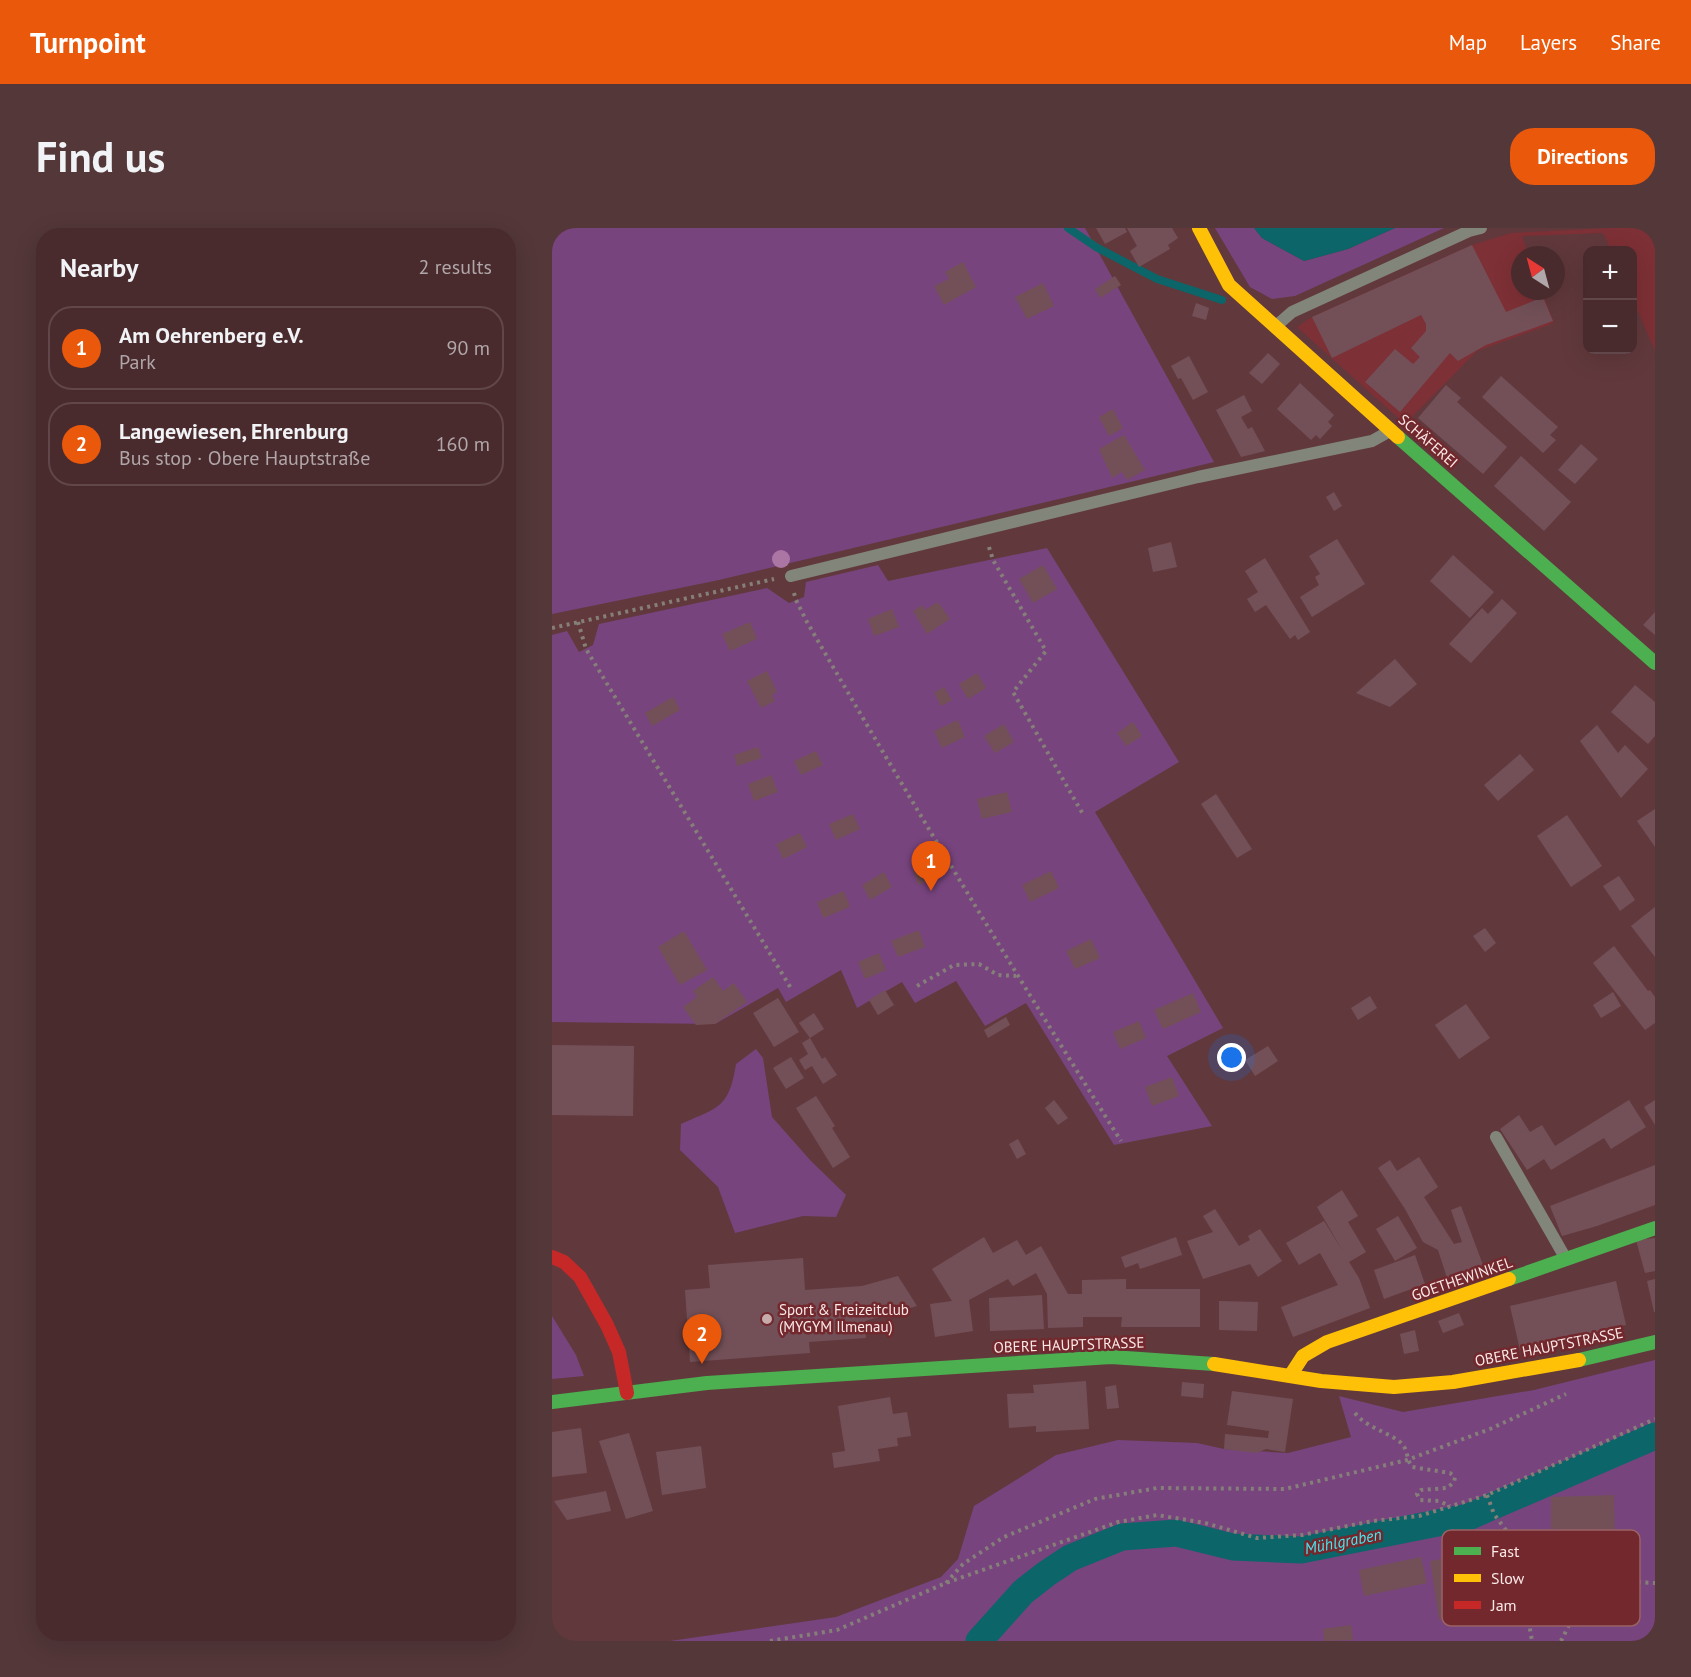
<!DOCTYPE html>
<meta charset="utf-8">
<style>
body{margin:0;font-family:"PT Sans",sans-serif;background:#533739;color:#f1f3f6}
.controls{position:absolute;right:18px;top:18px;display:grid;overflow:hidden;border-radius:12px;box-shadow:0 6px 24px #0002}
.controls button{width:54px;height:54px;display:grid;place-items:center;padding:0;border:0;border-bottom:2px solid #614749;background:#492b2d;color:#f1f3f6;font:30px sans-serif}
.compass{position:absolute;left:959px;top:18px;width:54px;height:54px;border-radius:50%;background:#492b2d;box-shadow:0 6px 24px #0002;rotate:324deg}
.you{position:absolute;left:680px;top:830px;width:21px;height:21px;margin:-15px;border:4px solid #fff;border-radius:50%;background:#1a73e8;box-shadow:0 0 0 9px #1a73e833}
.badge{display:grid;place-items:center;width:39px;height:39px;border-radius:50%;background:#ea580c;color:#fff;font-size:20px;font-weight:700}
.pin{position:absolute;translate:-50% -50px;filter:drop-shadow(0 2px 3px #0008)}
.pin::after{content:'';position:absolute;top:32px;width:21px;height:18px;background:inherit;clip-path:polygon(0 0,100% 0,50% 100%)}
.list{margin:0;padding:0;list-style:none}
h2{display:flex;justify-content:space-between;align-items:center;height:78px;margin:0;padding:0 24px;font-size:26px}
h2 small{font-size:20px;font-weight:400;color:#b1a7aa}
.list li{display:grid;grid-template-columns:39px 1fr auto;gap:18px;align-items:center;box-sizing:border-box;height:84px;margin:0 12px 12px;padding:0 12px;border:2px solid #614749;border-radius:24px}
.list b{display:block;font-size:22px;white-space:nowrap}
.list p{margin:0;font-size:20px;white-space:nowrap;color:#b1a7aa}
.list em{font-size:20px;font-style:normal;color:#b1a7aa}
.map{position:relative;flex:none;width:1103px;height:1413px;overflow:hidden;border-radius:24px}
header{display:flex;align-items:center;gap:36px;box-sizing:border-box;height:84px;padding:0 30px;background:#ea580c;color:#fff}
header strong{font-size:28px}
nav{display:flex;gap:33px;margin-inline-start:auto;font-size:21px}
.intro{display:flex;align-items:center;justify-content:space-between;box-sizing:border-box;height:144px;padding:0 36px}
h1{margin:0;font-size:42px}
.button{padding:15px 27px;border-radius:24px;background:#ea580c;color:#fff;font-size:21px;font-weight:700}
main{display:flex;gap:36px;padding:0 36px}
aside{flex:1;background:#492b2d;border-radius:24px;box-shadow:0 6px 24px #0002}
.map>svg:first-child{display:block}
</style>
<header>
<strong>Turnpoint</strong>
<nav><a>Map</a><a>Layers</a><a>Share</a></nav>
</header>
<div class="intro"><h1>Find us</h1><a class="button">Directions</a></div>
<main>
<aside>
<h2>Nearby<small>2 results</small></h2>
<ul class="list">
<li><span class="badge">1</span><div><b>Am Oehrenberg e.V.</b><p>Park</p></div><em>90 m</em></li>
<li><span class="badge">2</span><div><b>Langewiesen, Ehrenburg</b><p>Bus stop · Obere Hauptstraße</p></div><em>160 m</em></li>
</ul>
</aside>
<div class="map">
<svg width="1103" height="1413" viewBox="0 0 1103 1413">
<rect width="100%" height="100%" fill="#61393c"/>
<path fill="#7d3035" d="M 1059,0 L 1103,0 L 1103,123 L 1081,72 L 1080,22 L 1059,22 L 1051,5 L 970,8 L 977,27 L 968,27 L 968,63 L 990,63 L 1002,95 L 925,123 L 853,196 L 745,99 L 760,89 L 920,17 L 959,5 Z"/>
<g fill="#77447e">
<path d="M 0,0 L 533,0 L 662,234 L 167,352 L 0,386 Z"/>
<path d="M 663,0 L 702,0 L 710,10 L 752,33 L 796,21 L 843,0 L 892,0 L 743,68 L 720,71 L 698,59 Z"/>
<path d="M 495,320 L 627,534 L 543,584 L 671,800 L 615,828 L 660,898 L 562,917 L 474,775 L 433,798 L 404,753 L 363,775 L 350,754 L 305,780 L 289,742 L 234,774 L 226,760 L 163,796 L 0,794 L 0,407 L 15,403 L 27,424 L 41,417 L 47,396 L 215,360 L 237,375 L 252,369 L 254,354 L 326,337 L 336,353 Z"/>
<path d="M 204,821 L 211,830 L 220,889 L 259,933 L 294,967 L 284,989 L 251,988 L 183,1005 L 166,959 L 128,922 L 129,896 C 167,879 177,880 184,836 Z"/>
<path d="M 0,1088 L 24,1127 L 32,1148 L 0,1151 Z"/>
<path d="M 1103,1132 L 1103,1413 L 118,1413 L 284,1389 L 389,1349 L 406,1331 L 422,1278 L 504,1227 L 566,1212 L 645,1215 L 672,1221 L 736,1225 L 799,1209 L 787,1168 L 851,1184 L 982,1162 Z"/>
</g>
<path fill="#0c6569" d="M 702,0 L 843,0 L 796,21 L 752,33 L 710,10 Z"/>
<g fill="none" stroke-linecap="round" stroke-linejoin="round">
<path stroke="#0c6569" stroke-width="8" d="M 516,0 L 544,19 L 605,51 L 670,72"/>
<path stroke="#0c6569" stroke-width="27" d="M 427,1413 L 471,1364 L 494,1346 L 518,1330 L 570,1309 L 624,1305 L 681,1319 L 749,1322 L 916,1289 L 1103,1208"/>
</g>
<g fill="#735058">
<path d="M 544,0 L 573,0 L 575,4 L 553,16 Z"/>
<path d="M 575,0 L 620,0 L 626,10 L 616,17 L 618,21 L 587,39 L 578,23 L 585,18 Z"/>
<path d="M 920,17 L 954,84 L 991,69 L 1001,93 L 934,117 L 906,133 L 898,125 L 848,184 L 813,154 L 843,121 L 861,136 L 868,129 L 859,120 L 874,103 L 874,96 L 869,87 L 780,130 L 760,89 Z"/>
<path d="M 411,34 L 424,59 L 392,77 L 382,58 L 397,51 L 393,44 Z"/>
<path d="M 563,48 L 569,57 L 548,70 L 543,61 Z"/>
<path d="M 491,55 L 502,78 L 475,91 L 463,69 Z"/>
<path d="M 644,75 L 657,80 L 654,92 L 640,88 Z"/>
<path d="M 716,125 L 728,136 L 710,156 L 697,145 Z"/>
<path d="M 637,128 L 656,164 L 641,172 L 629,150 L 626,151 L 619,138 Z"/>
<path d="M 949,148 L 1006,199 L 998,207 L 1004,212 L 991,225 L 930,169 Z"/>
<path d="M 748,155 L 782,187 L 776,194 L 780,198 L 768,211 L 764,207 L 759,212 L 725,181 Z"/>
<path d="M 894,157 L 909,170 L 905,174 L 955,219 L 931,246 L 866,190 Z"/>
<path d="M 692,167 L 700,183 L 689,189 L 696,201 L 700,199 L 713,223 L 689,229 L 664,182 Z"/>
<path d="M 561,181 L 571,200 L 557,208 L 547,189 Z"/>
<path d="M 572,207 L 593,242 L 575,252 L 570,244 L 560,250 L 547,221 Z"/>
<path d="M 1029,216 L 1046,231 L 1023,256 L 1006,242 Z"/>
<path d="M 969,228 L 1019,274 L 992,303 L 942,258 Z"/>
<path d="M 782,264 L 790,278 L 782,283 L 774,269 Z"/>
<path d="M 785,311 L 813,356 L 760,389 L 748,369 L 767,357 L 763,349 L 768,346 L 757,328 Z"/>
<path d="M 619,314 L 625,339 L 601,344 L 596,320 Z"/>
<path d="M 901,327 L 942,364 L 918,390 L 878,353 Z"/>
<path d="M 713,330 L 758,404 L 746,412 L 743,407 L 738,411 L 714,377 L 703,384 L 695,371 L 706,364 L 693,343 Z"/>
<path d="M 491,337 L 505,361 L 481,375 L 467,351 Z"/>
<path d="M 950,371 L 965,385 L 919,435 L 897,416 L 930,380 L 936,386 Z"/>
<path d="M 386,374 L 398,391 L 375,406 L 361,383 L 370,377 L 373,382 Z"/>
<path d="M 340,381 L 347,399 L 322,408 L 316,391 Z"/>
<path d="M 1103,384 L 1103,407 L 1091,397 Z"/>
<path d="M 198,394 L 205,411 L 178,423 L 170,406 Z"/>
<path d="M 843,431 L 865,456 L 838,479 L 804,465 Z"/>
<path d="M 215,443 L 225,464 L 220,467 L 223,473 L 209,480 L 195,453 Z"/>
<path d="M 425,445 L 434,460 L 416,471 L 407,456 Z"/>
<path d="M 1083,457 L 1103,474 L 1103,508 L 1096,516 L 1059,484 Z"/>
<path d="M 392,459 L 400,472 L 389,478 L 382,465 Z"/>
<path d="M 121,469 L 128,482 L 100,498 L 93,485 Z"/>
<path d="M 406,492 L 413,509 L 390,520 L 382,503 Z"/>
<path d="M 581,494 L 590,508 L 574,518 L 565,505 Z"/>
<path d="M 452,496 L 462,514 L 443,525 L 432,508 Z"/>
<path d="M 1045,497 L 1066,525 L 1073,517 L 1096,541 L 1069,570 L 1028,513 Z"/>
<path d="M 206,519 L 210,530 L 185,538 L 182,527 Z"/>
<path d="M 264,523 L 271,537 L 249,547 L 242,533 Z"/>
<path d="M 968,526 L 982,542 L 946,573 L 932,557 Z"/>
<path d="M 219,547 L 226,564 L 202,573 L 196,556 Z"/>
<path d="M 455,564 L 460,584 L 430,591 L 425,571 Z"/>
<path d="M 664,566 L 700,621 L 685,630 L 649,576 Z"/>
<path d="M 1103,581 L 1103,619 L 1085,593 Z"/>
<path d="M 301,586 L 308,601 L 284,612 L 277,596 Z"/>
<path d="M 1015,587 L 1050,638 L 1019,659 L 985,608 Z"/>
<path d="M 248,605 L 255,619 L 231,631 L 224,616 Z"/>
<path d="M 372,639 L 377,653 L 366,657 L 361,643 Z"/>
<path d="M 499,643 L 507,660 L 478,674 L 470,657 Z"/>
<path d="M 332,644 L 340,659 L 318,672 L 310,657 Z"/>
<path d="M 1067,648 L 1083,672 L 1068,683 L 1051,658 Z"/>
<path d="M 292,663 L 298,679 L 271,690 L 265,674 Z"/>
<path d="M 1103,679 L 1103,729 L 1079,698 Z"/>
<path d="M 933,700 L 944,715 L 933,724 L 921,708 Z"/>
<path d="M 367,702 L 373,719 L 346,729 L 339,713 Z"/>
<path d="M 132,703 L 155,742 L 128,757 L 106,719 Z"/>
<path d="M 539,711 L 548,730 L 523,741 L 514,723 Z"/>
<path d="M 1062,718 L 1096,763 L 1098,762 L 1103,769 L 1103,795 L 1093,802 L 1041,735 Z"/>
<path d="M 327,725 L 334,742 L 313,751 L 306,734 Z"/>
<path d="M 161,749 L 171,763 L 182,755 L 195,774 L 163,796 L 144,797 L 131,779 L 145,769 L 141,763 Z"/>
<path d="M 333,762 L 342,777 L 326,787 L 317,772 Z"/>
<path d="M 1061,764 L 1069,778 L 1049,790 L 1041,777 Z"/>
<path d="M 641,765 L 649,784 L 611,801 L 602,782 Z"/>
<path d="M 818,768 L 825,780 L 806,792 L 799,780 Z"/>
<path d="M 226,770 L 247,804 L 222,819 L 201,785 Z"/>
<path d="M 914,776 L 938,810 L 907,831 L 883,797 Z"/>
<path d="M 262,785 L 272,801 L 258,810 L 247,795 Z"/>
<path d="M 454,789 L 458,797 L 436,810 L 432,802 Z"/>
<path d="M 587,793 L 594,810 L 568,821 L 561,804 Z"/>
<path d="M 258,810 L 270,831 L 273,829 L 285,847 L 271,856 L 260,838 L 253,842 L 247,832 L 256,826 L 250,815 Z"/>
<path d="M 0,817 L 82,818 L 81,888 L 0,887 Z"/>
<path d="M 716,818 L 726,833 L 703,848 L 693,832 Z"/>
<path d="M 239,829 L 252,850 L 234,861 L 221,840 Z"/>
<path d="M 620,849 L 627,868 L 600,878 L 593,859 Z"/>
<path d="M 264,868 L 283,898 L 280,900 L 298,929 L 281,940 L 244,880 Z"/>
<path d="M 502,872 L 516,890 L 506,897 L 493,880 Z"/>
<path d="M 1077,872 L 1094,899 L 1059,921 L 1052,910 L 999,942 L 992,931 L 975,942 L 948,901 L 967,887 L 978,904 L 990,897 L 1003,918 Z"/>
<path d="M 1103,872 L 1103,897 L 1092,879 Z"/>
<path d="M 466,911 L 474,926 L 465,931 L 457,916 Z"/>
<path d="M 867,929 L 886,959 L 872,969 L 902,1016 L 910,1014 L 899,982 L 909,978 L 931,1037 L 895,1050 L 886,1022 L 871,1014 L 853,981 L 826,940 L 838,932 L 845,943 Z"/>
<path d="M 1103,937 L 1103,977 L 1045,998 L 1010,1008 L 998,978 Z"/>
<path d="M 790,962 L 806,988 L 796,994 L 814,1024 L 797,1034 L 807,1050 L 818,1080 L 741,1109 L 729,1079 L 786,1057 L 768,1025 L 747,1037 L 734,1015 L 772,993 L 792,1025 L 765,979 Z"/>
<path d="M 663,981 L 687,1018 L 698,1012 L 696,1008 L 708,1001 L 730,1033 L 706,1049 L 698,1036 L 651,1051 L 635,1013 L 661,1004 L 651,988 Z"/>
<path d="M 846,988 L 865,1020 L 843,1033 L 824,1001 Z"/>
<path d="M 432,1009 L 441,1025 L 465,1012 L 474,1027 L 489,1018 L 516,1066 L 530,1066 L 530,1052 L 574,1051 L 574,1061 L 648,1061 L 648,1099 L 569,1099 L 570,1089 L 531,1089 L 531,1099 L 496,1100 L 495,1066 L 484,1045 L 461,1058 L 456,1051 L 417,1072 L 421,1103 L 383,1109 L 378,1076 L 400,1073 L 380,1041 Z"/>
<path d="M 624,1009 L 630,1027 L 588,1041 L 586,1035 L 573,1040 L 569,1029 Z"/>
<path d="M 1103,1010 L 1103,1043 L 1093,1045 L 1084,1012 Z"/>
<path d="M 863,1027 L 873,1056 L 832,1071 L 822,1042 Z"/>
<path d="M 251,1030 L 253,1062 L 310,1058 L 346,1048 L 365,1078 L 313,1093 L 314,1110 L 257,1114 L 258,1125 L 138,1134 L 133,1062 L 158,1060 L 156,1037 Z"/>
<path d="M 1103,1051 L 1103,1084 L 1102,1084 L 1095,1053 Z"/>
<path d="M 1064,1053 L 1074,1097 L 968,1122 L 958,1078 Z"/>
<path d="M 490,1067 L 492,1101 L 438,1103 L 437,1070 Z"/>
<path d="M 667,1073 L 706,1074 L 705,1103 L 667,1102 Z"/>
<path d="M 907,1085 L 912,1097 L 891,1105 L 886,1093 Z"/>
<path d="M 863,1102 L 867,1123 L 852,1126 L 848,1106 Z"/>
<path d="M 534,1153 L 537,1201 L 484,1204 L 484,1198 L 457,1200 L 455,1166 L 482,1165 L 481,1157 Z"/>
<path d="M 630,1154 L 652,1156 L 651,1170 L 629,1168 Z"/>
<path d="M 564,1157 L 567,1180 L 555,1181 L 553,1159 Z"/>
<path d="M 680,1163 L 741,1171 L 733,1224 L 714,1221 L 704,1225 L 672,1221 L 673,1206 L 716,1210 L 717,1203 L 675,1197 Z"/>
<path d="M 338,1169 L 341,1186 L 355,1184 L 359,1208 L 345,1210 L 346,1218 L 326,1221 L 328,1233 L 282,1240 L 280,1225 L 293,1223 L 286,1178 Z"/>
<path d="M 29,1200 L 35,1245 L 0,1249 L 0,1204 Z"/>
<path d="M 77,1205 L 101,1283 L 74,1291 L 47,1213 Z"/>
<path d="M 149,1218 L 154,1260 L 110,1267 L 104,1224 Z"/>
<path d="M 54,1263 L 59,1283 L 15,1292 L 2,1273 Z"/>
<path d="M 1062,1267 L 1064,1345 L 1011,1346 L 1009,1301 L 999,1301 L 999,1269 Z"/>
<path d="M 951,1321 L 961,1379 L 887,1392 L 878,1333 Z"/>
<path d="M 869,1329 L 875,1355 L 812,1368 L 807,1342 Z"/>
<path d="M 799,1397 L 801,1412 L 772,1413 L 771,1401 Z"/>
</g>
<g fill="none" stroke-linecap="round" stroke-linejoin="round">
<g stroke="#867f79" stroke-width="4" stroke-dasharray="3 4.5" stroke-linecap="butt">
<path d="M 437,319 L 441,332 L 494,423 L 461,464 L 532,588"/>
<path d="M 242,365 L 244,372 L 255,394 C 356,569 461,742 569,913"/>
<path d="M 26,394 L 34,421 L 240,762"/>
<path d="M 0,400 L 222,351"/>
<path d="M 365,758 L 402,737 L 427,736 L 446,747 L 464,748"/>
<path d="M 803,1185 C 815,1200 834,1203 848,1214 C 856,1220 854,1231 860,1239 L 898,1245 L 903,1249 L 902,1254 L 895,1260 L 869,1262 L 865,1266 L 868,1272 L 887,1273 L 898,1278"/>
<path d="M 935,1267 L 942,1286 L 956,1305 L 965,1323 L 980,1413"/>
<path d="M 1066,1302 L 1068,1353"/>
<path d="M 966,1323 L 1011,1350 L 1103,1355"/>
<path d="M 394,1355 L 411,1336 L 452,1309 L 543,1271 L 605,1260 L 733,1261 L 855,1232 L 938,1201 L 1014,1166"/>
<path d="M 218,1413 L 285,1402 L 394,1355 L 566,1294 L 605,1287 L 653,1295 L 705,1310 L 750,1307 L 821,1293 L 867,1288 L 935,1267 L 1103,1191"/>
<path d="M 1009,1413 L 1018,1395 L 1067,1353"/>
</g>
<g stroke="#82857a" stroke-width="12">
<path d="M 724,98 L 740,84 L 917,3 L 929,0"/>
<path d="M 239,348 L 646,249 L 820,213 L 838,203"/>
<path d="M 944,909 L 1014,1031"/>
</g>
<g stroke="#4caf50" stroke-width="14">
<path d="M 846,209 L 1103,435"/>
<path d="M 957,1051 L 1103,1000"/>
<path d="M 1027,1132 L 1103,1114"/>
<path d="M 0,1174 L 155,1155 L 559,1129 L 662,1136"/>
</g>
<g stroke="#ffc107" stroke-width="14">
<path d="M 647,0 L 677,57 L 846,209"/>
<path d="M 662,1136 L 769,1153 L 842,1159 L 901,1154 L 1027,1132"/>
<path d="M 738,1148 L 751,1128 L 775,1114 L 957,1051"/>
</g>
<path stroke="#c62828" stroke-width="14" d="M 0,1029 L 12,1034 L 28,1049 L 55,1097 L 67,1124 L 75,1165"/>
</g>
<circle fill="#ac76a4" cx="229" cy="331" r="9"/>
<circle fill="#c5abab" stroke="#72282d" stroke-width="2" cx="215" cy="1091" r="6"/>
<g text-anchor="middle" stroke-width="5" stroke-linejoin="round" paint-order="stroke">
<g font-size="15" fill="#fbe8e7" stroke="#72282d">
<text transform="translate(876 213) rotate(41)" y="5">SCHÄFEREI</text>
<text transform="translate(910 1051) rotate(-19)" y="5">GOETHEWINKEL</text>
<text transform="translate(517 1117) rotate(-2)" y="5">OBERE HAUPTSTRASSE</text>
<text transform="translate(997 1119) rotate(-11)" y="5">OBERE HAUPTSTRASSE</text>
</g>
<g font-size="15" fill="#fbe8e7" stroke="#72282d" text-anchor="start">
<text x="227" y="1087">Sport &amp; Freizeitclub<tspan x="227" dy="17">(MYGYM Ilmenau)</tspan></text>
</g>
<g font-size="16" font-style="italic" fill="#46e8f0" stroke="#72282d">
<text transform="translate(791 1313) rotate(-11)" y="6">Mühlgraben</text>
</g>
</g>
<rect x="890" y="1302" width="198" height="96" rx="9" fill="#72282d" stroke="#9b6265" stroke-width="1.5"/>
<rect x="902" y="1319" width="27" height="8" fill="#4caf50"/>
<rect x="902" y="1346" width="27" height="8" fill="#ffc107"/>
<rect x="902" y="1373" width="27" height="8" fill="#c62828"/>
<g font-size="16" fill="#fbe8e7">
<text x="939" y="1329">Fast</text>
<text x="939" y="1356">Slow</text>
<text x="939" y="1383">Jam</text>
</g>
</svg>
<div class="controls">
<button>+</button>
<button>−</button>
</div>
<svg class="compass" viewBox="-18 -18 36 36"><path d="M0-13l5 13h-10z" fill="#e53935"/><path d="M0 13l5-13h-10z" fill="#b1a7aa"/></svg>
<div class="you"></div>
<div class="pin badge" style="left:379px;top:663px">1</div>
<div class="pin badge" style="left:150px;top:1136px">2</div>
</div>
</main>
